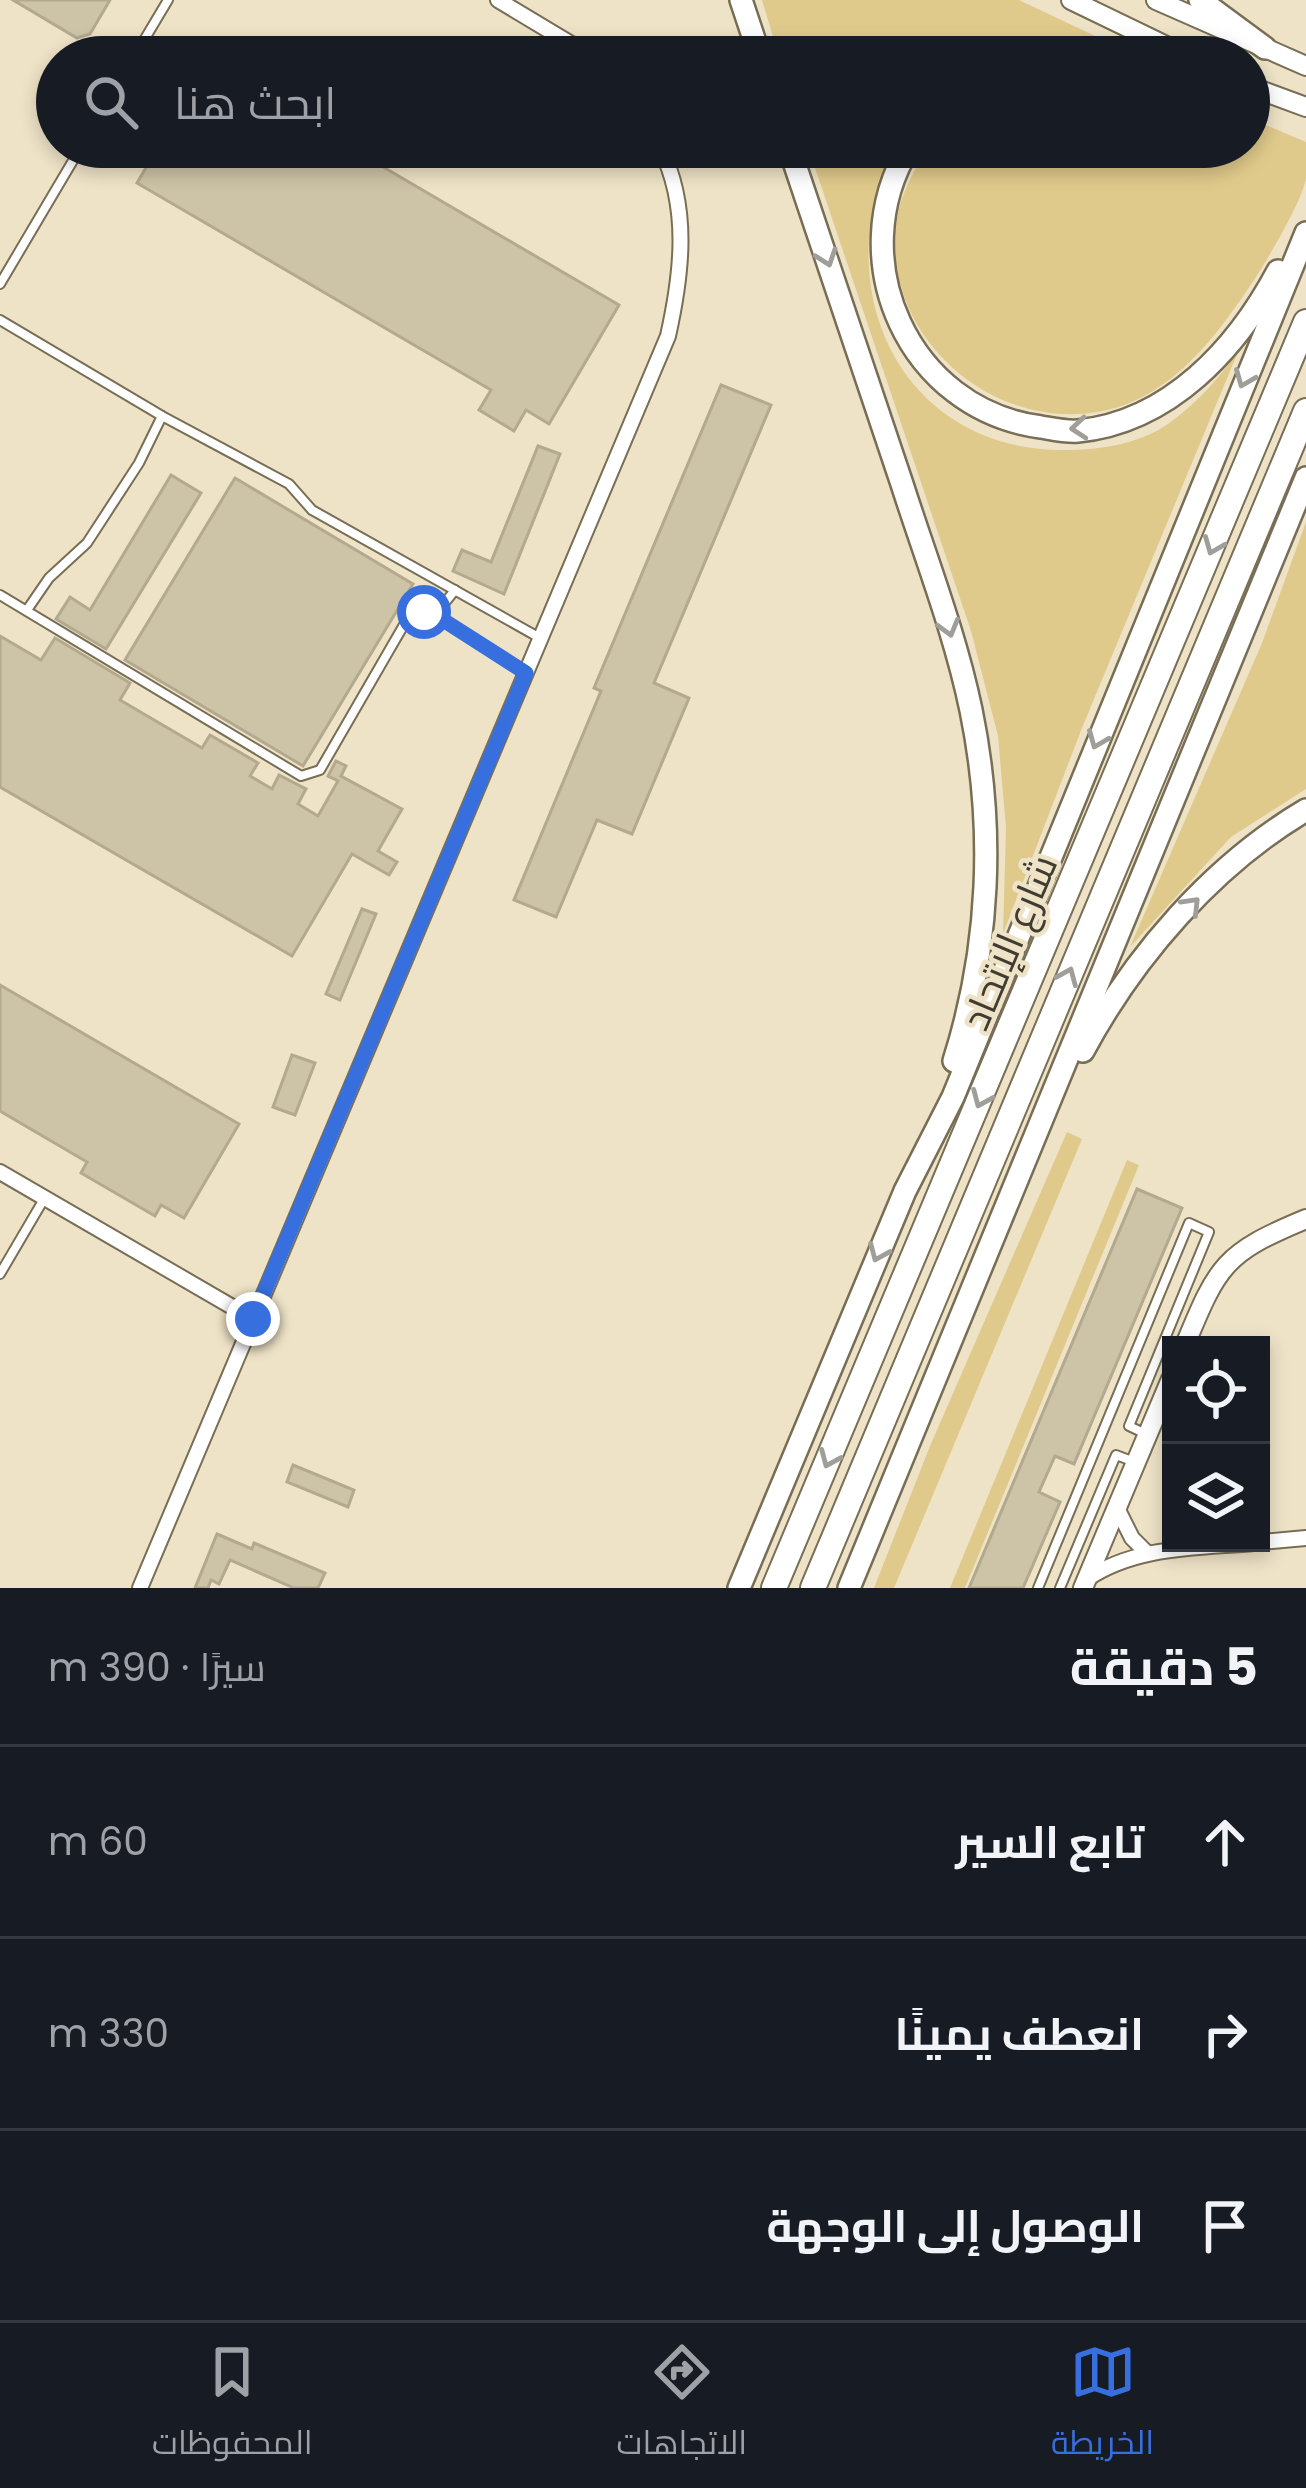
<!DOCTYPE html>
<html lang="ar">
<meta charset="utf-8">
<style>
body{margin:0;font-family:Poppins,Cairo,sans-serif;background:#20242c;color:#f1f3f6;direction:rtl}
.controls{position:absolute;right:36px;bottom:36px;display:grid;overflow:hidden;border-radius:0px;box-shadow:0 6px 18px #0003}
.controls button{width:108px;height:108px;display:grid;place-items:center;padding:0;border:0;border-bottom:3px solid #363941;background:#171b24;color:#f1f3f6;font:60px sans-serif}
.stop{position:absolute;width:36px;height:36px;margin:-27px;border:9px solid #376fde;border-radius:50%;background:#fff}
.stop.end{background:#376fde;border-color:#fff;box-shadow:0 3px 12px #0008}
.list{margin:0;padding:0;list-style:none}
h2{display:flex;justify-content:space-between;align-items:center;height:156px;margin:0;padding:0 48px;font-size:51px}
h2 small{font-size:39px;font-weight:400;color:#9ea1a6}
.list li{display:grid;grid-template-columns:78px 1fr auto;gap:36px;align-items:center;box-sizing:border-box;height:192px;padding:0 48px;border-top:3px solid #363941}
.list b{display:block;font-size:45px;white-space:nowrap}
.list em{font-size:39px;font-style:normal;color:#9ea1a6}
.icon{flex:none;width:66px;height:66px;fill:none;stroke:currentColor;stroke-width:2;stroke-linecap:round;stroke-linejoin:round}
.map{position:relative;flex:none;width:1306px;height:1588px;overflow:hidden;direction:ltr}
.search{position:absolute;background:#171b24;box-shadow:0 6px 18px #0003;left:36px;right:36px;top:36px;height:132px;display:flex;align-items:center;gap:30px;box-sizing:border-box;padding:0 42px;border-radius:66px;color:#9ea1a6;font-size:45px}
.sheet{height:732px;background:#171b24}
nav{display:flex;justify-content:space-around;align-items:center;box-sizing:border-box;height:168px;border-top:3px solid #363941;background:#171b24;font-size:33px;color:#9ea1a6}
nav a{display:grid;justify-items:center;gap:6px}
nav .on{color:#376fde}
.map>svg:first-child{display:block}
</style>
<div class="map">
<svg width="1306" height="1588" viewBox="0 0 1306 1588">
<rect width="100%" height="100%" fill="#eee3c7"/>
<g fill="#e0ca8b">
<path d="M 762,0 L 1019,0 L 1108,42 L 1024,46 L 991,57 L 779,57 Z"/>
<path d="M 1249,118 L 1306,142 C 1306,154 1306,167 1306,178 C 1303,201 1261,271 1246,292 C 1215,337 1180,383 1127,404 C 1005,450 867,334 900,205 C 906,185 917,165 928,147 L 1249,147 Z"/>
<path d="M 808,147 L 894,147 C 826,285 898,450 1063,450 C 1098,450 1137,445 1168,424 C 1196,404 1218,379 1238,352 L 1082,728 L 1003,934 L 1006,828 L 998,736 L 971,631 Z"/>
<path d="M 1306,522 L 1306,789 L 1231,837 L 1130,947 L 1262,643 Z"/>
<path d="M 1067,1132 L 1082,1139 L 894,1588 L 874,1588 L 930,1446 Z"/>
<path d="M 1127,1160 L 1139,1165 L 965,1588 L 950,1588 Z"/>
</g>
<g fill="#cdc3a7" stroke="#b3a98f" stroke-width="3">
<path d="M 13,0 L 110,0 L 90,34 L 77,38 Z"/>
<path d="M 158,147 L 349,147 L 619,305 L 549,424 L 526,410 L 514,431 L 479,410 L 491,390 L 137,183 Z"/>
<path d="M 721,385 L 771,405 L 654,683 L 689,698 L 632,834 L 597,820 L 556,917 L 514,900 L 601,691 L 594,688 Z"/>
<path d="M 538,446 L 560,454 L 504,594 L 453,571 L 462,550 L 491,562 Z"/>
<path d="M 171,475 L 201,493 L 106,649 L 56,619 L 70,597 L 90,610 Z"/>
<path d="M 235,478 L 413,584 L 303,766 L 125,660 Z"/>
<path d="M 0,636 L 41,660 L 55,638 L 130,683 L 120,700 L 202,748 L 210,735 L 258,763 L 250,776 L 272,789 L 279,775 L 306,789 L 298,804 L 318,816 L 338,781 L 328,776 L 336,761 L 346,766 L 341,776 L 402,809 L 378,851 L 397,862 L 389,875 L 352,854 L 292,956 L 0,787 Z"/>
<path d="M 362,909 L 376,914 L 340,1000 L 326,994 Z"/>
<path d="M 0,985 L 239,1124 L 184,1218 L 161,1205 L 155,1216 L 81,1173 L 87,1162 L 0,1111 Z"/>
<path d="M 292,1055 L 315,1063 L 295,1115 L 273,1107 Z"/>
<path d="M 1137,1189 L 1182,1208 L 1074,1464 L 1055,1456 L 1039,1492 L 1060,1502 L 1023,1588 L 969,1588 Z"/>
<path d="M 293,1465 L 354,1490 L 348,1507 L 287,1482 Z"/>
<path d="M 217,1534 L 252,1549 L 254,1543 L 325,1573 L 318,1588 L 294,1588 L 230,1560 L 219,1584 L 211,1580 L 208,1588 L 195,1588 Z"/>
</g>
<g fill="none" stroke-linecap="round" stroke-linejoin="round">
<defs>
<g id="lane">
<path d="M 134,57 L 168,0"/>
<path d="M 0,284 L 81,147"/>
<path d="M 0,320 L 162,416 L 289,484 L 312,510 L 540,638"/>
<path d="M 0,595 L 301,776 L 320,770 L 405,623 L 413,615 L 435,615 L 525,671"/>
<path d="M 27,610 L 49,578 L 87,543 L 139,463 L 162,416"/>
<path d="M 435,615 L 455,590"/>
<path d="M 0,1274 L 44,1199"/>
<path d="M 1038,1588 L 1189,1223 L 1209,1232 L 1129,1426 L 1146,1434"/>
<path d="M 1060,1588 L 1116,1455 L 1132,1461"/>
</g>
<g id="street">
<path d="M 498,0 L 593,57"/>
<path d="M 0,1172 L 253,1319"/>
<path d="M 1117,1508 L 1132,1538 L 1147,1553"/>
<path d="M 1261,1542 L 1306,1538"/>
<path d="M 1087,1579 C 1136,1546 1197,1548 1254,1543"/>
<path d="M 140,1588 L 668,336 C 682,273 690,207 660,147"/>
</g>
<g id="secondary">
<path d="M 1071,0 L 1189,57"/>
<path d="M 1156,0 L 1306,66"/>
<path d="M 1249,86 L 1306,107"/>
<path d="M 1185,1345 C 1218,1265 1224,1253 1306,1219"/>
<path d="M 1083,1588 L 1171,1379"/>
</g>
<g id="primary">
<path d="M 741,0 L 760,57"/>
<path d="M 1200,0 L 1265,48"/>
<path d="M 1045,57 L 1077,57"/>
<path d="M 789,147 C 826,259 865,371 902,484 C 926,559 955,633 971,710 C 995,827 990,947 954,1061"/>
<path d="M 909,147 C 841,260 909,410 1041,427 C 1053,429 1066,432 1078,431 C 1170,422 1237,348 1278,271"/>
<path d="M 1083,1051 C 1134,956 1213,865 1306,810"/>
<path d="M 739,1588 L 905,1191 L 953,1097 L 1306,233"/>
<path d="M 849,1588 L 1306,478"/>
</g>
<g id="highway">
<path d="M 774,1588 L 1306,322"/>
<path d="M 813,1588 L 1306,411"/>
</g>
</defs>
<use href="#lane" stroke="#776e55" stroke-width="12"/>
<use href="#street" stroke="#776e55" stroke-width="18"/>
<use href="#secondary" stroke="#776e55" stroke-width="22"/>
<use href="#primary" stroke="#776e55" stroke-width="26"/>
<use href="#highway" stroke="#776e55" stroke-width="28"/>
<use href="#lane" stroke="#fff" stroke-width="8"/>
<use href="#street" stroke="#fff" stroke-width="14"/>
<use href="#secondary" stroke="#fff" stroke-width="18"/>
<use href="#primary" stroke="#fff" stroke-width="21"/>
<use href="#highway" stroke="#fff" stroke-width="24"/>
</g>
<defs><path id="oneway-chevron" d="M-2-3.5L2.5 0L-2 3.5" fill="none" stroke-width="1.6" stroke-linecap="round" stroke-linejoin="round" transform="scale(3)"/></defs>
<g stroke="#a09e98">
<use href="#oneway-chevron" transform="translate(827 258) rotate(71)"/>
<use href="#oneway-chevron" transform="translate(1244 379) rotate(112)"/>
<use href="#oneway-chevron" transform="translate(1079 428) rotate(175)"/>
<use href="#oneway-chevron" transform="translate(1213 546) rotate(112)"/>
<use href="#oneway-chevron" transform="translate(949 628) rotate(74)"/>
<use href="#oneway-chevron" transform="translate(1097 740) rotate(112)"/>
<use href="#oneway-chevron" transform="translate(1192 905) rotate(-46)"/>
<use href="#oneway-chevron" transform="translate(1068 976) rotate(-67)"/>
<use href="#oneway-chevron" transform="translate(981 1099) rotate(113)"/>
<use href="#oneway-chevron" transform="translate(878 1253) rotate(113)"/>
<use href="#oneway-chevron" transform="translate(829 1459) rotate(113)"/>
</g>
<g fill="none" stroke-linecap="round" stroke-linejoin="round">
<path stroke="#376fde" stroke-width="15" d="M 253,1319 L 526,673 L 440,618 L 424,612"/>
</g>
<g text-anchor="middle" stroke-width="9" stroke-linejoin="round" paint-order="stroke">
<g font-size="39" fill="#403c31" stroke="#eee3c7">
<text transform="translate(1009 942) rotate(-67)" y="14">شارع الإتحاد</text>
</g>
</g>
</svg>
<div class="controls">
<button><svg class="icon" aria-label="locate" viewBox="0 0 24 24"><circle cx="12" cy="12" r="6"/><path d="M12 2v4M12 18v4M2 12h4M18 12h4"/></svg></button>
<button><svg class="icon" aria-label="layers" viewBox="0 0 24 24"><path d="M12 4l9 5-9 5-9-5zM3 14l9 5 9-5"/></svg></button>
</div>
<div class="stop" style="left:424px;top:612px"></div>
<div class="stop end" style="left:253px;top:1319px"></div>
<div class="search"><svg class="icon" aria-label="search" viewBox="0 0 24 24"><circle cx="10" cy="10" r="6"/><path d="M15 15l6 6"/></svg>ابحث هنا</div>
</div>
<section class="sheet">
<h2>5 دقيقة<small>سيرًا · 390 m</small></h2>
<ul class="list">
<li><svg class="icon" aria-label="ahead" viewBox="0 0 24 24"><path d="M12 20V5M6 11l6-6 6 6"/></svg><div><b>تابع السير</b></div><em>60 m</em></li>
<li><svg class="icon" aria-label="right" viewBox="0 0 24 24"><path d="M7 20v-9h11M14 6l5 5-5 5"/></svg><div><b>انعطف يمينًا</b></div><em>330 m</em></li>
<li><svg class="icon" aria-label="arrive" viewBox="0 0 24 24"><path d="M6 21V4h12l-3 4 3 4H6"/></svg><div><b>الوصول إلى الوجهة</b></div></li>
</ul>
</section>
<nav>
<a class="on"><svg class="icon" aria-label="map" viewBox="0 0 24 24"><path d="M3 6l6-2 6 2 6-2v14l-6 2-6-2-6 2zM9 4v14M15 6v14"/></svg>الخريطة</a>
<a><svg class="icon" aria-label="directions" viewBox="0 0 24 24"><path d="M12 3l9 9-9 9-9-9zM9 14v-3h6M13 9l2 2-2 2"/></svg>الاتجاهات</a>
<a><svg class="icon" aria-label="saved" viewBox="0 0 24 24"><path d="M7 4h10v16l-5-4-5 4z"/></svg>المحفوظات</a>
</nav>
